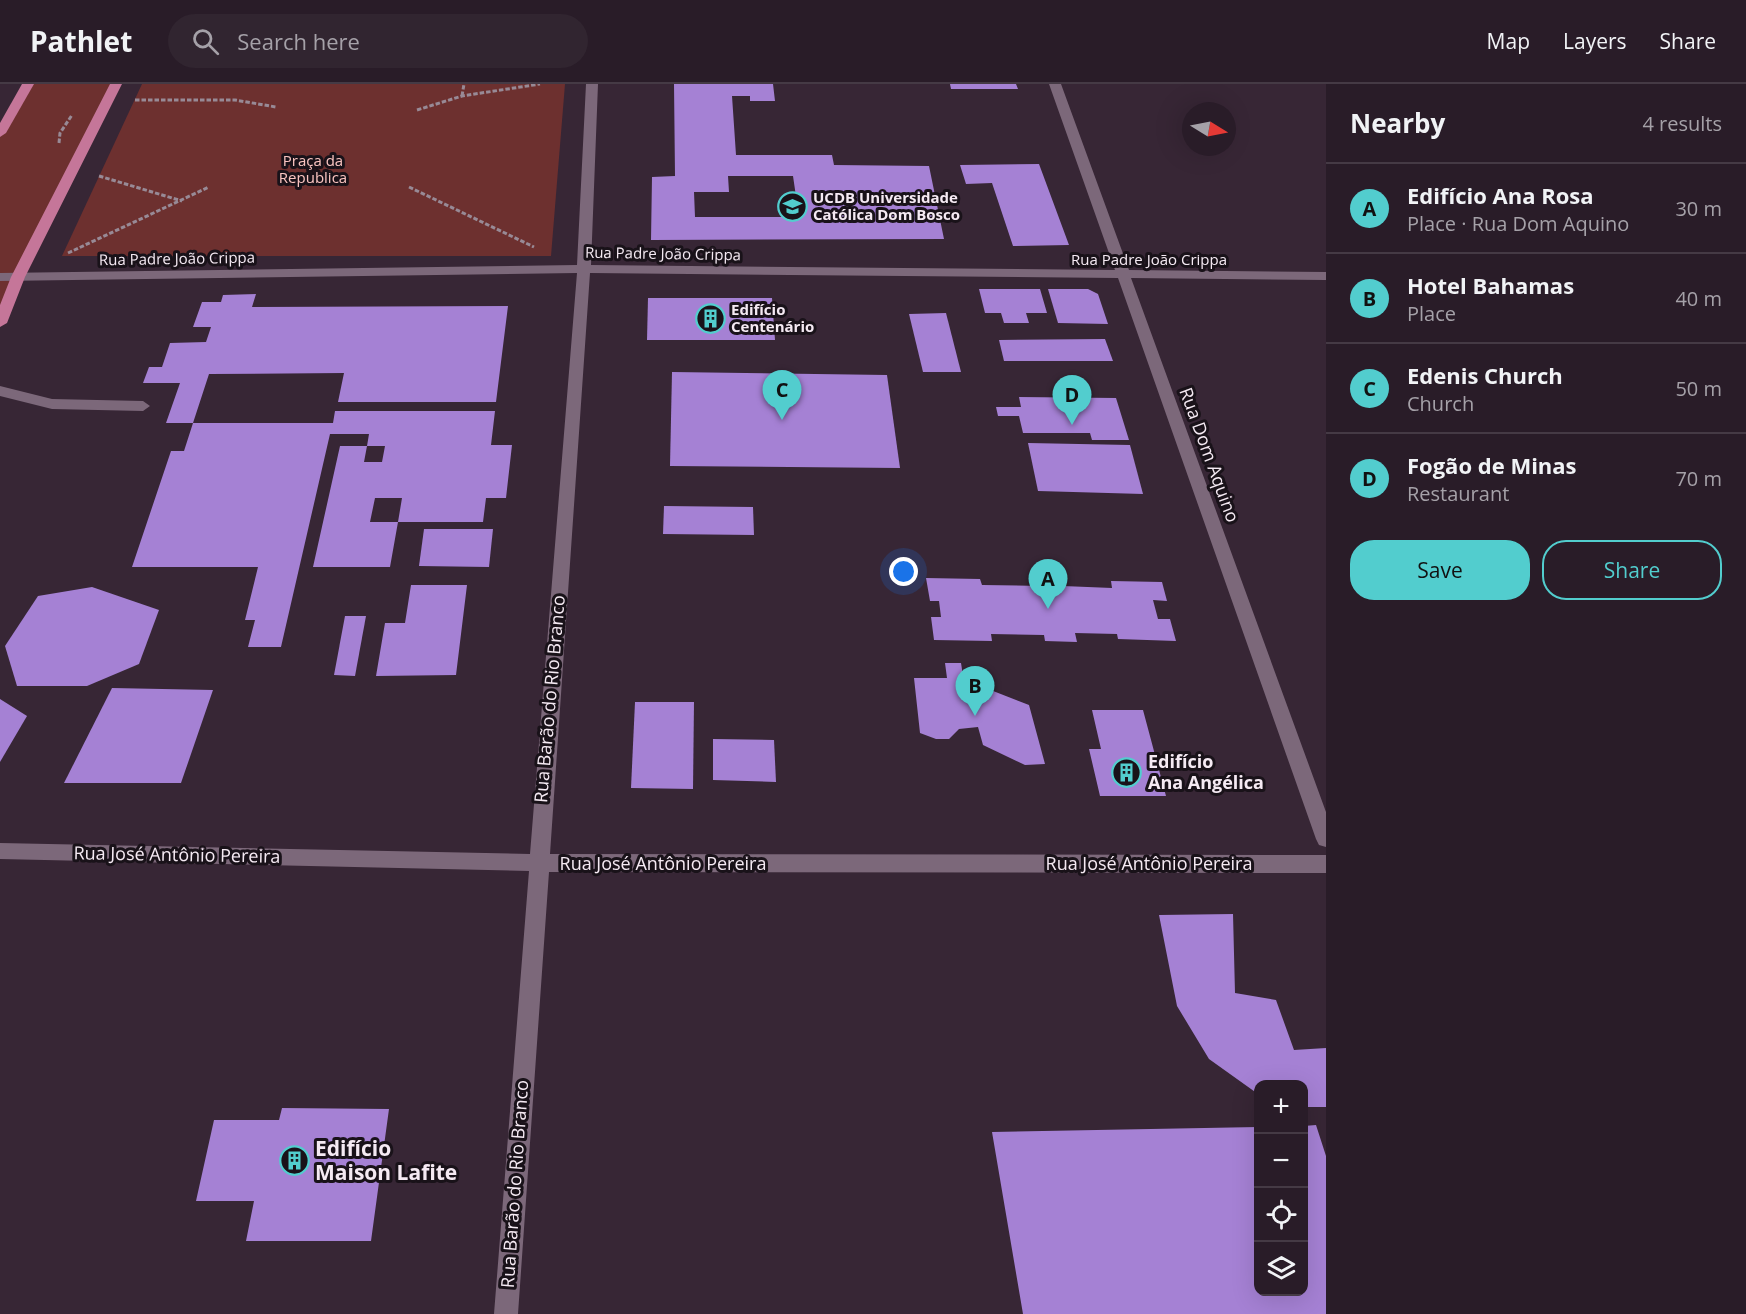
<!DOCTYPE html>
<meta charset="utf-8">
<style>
body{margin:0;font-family:"Open Sans",sans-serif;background:#312530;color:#f1f3f6}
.controls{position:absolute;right:18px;bottom:18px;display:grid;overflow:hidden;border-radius:12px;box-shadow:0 6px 24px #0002}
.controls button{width:54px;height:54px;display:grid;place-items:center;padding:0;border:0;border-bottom:2px solid #453a45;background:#291c28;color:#f1f3f6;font:30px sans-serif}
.compass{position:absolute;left:1182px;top:18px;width:54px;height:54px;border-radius:50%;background:#291c28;box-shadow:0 6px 24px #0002;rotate:100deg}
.you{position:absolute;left:904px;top:488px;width:21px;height:21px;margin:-15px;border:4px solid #fff;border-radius:50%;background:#1a73e8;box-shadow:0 0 0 9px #1a73e833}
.badge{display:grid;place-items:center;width:39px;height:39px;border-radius:50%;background:#52cdce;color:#111;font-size:20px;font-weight:700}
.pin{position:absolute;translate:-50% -50px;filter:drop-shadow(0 2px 3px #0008)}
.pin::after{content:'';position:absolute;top:32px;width:21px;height:18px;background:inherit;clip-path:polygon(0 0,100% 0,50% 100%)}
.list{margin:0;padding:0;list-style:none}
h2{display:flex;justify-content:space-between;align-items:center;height:78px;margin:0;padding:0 24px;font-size:26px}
h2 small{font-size:20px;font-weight:400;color:#a5a1a8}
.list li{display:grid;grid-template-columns:39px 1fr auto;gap:18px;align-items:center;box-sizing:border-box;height:90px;padding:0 24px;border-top:2px solid #453a45}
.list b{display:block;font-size:22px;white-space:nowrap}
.list p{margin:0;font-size:20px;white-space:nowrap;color:#a5a1a8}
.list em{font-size:20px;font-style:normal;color:#a5a1a8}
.actions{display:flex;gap:12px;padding:18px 24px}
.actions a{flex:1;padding:14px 0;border:2px solid #52cdce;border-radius:24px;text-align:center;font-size:21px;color:#52cdce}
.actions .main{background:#52cdce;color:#111}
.icon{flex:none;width:33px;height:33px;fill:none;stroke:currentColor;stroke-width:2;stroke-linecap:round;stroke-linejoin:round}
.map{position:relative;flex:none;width:1326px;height:1230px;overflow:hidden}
header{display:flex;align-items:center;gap:36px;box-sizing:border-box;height:84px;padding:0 30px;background:#291c28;border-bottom:2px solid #453a45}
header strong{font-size:28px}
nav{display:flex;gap:33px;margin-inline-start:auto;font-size:21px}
.search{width:420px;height:54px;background:#312530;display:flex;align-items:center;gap:15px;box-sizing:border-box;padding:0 21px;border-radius:33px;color:#a5a1a8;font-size:22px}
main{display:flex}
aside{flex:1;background:#291c28}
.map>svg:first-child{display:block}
</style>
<header>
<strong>Pathlet</strong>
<div class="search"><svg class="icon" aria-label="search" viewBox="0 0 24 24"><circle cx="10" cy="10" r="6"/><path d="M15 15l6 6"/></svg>Search here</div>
<nav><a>Map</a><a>Layers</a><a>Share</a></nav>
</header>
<main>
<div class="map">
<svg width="1326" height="1230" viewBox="0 0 1326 1230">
<rect width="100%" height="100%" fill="#372635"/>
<g fill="#6d302f">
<path d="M 28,0 L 116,0 L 0,239 L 0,49 Z"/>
<path d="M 142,0 L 565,0 L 551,172 L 62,172 Z"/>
</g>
<g fill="#a581d4" fill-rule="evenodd">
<path d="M 674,0 L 773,0 L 775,17 L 750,17 L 750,12 L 732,12 L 736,71 L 832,71 L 834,81 L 929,82 L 944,155 L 651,156 L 652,93 L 675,92 ZM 728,92 L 793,92 L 799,133 L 695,133 L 694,108 L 729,108 Z"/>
<path d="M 950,0 L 1016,0 L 1018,5 L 951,5 Z"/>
<path d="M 1039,80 L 1069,161 L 1013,162 L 992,99 L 966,100 L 960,81 Z"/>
<path d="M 979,205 L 1040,205 L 1047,229 L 1026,229 L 1029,239 L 1004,239 L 1001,229 L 985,229 Z"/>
<path d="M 1048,205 L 1088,205 L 1098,210 L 1108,240 L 1058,239 Z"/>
<path d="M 256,210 L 252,223 L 508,222 L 496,318 L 338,318 L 344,289 L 209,290 L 193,339 L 166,339 L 180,299 L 143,299 L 149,283 L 162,283 L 170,259 L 206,258 L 211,243 L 193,243 L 202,218 L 221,218 L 223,211 Z"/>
<path d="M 648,214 L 772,214 L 775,256 L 647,256 Z"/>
<path d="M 946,229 L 961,288 L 923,288 L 909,230 Z"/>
<path d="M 1105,255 L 1113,277 L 1004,277 L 999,256 Z"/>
<path d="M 672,288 L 887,291 L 900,384 L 670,382 Z"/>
<path d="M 1019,313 L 1116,314 L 1129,356 L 1092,356 L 1090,349 L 1023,349 L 1019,332 L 998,332 L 996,323 L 1021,323 Z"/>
<path d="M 335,327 L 495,327 L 491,361 L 512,361 L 506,414 L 486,414 L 483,438 L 398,438 L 402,414 L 375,414 L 370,438 L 398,438 L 390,483 L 313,483 L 340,362 L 367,362 L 364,378 L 382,378 L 385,362 L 367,362 L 369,350 L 330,350 L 281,563 L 248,563 L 255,536 L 245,536 L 258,483 L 132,483 L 171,367 L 184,367 L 193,339 L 333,339 Z"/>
<path d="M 1028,359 L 1130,361 L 1143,410 L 1038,407 Z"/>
<path d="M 664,422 L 753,423 L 754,451 L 663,450 Z"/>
<path d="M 424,445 L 493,445 L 489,483 L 419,482 Z"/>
<path d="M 926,494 L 980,495 L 982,501 L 1042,502 L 1041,496 L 1062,497 L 1063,502 L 1112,504 L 1111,497 L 1162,498 L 1167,517 L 1153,516 L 1158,535 L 1170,535 L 1176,557 L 1118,555 L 1117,550 L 1075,549 L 1077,558 L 1045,557 L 1044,551 L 991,550 L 992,557 L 934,556 L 931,533 L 941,533 L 939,517 L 930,517 Z"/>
<path d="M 411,501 L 467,501 L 456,591 L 376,592 L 385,539 L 405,539 Z"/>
<path d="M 92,503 L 159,526 L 139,580 L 87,602 L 17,602 L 5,562 L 38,512 Z"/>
<path d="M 345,532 L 366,532 L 355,592 L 334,591 Z"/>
<path d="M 945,579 L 961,579 L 965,604 L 988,605 L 1029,621 L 1045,680 L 1025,681 L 983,661 L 978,643 L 959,645 L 949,655 L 936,655 L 920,649 L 914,594 L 947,594 Z"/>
<path d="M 112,604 L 213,606 L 181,699 L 64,699 Z"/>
<path d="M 0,615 L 27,632 L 0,678 Z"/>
<path d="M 635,618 L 694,618 L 693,705 L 631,704 Z"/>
<path d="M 1092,626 L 1143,626 L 1166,712 L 1100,712 L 1089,665 L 1101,665 Z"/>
<path d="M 713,655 L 774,656 L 776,698 L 713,696 Z"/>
<path d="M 1233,830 L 1235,909 L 1276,916 L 1294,966 L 1326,964 L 1326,1023 L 1304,1023 L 1304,1000 L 1258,1000 L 1258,1010 L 1209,975 L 1177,922 L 1159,831 Z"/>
<path d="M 282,1024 L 389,1025 L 371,1157 L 246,1157 L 254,1117 L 196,1117 L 214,1036 L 279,1036 Z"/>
<path d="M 1316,1041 L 1326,1072 L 1326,1230 L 1023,1230 L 992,1048 L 1258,1043 L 1258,1208 L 1304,1208 L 1304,1042 Z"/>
</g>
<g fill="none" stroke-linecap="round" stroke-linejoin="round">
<g stroke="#988a96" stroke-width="3" stroke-dasharray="4.5 2" stroke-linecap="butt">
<path d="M 462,12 L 464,0"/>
<path d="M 135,16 L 235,16 L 276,23"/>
<path d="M 417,26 L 462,12 L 540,0"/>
<path d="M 59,59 L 60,49 L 72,31"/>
<path d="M 99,92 L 182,117"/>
<path d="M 409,103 L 534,163"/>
<path d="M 68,169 L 209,103"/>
</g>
<g fill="#7c687a" fill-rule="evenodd">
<path d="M 586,0 L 598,0 L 591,181 L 1115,186 L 1049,0 L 1061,0 L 1129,186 L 1326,188 L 1326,196 L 1131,194 L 1326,728 L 1326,763 L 1319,761 L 1316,755 L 1118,194 L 590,189 L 550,770 L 1326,771 L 1326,789 L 549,788 L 518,1230 L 494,1230 L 529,787 L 0,775 L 0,759 L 530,770 L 577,189 L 0,197 L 0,189 L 577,181 Z"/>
<path d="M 0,302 L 52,315 L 143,317 L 150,322 L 143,327 L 52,325 L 0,312 Z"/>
</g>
<g fill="#c57699" fill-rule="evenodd">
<path d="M 22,0 L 34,0 L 6,49 L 0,53 L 0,39 Z"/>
<path d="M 110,0 L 122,0 L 25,193 L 7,239 L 0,243 L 0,221 L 11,193 Z"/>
</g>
</g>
<defs>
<symbol id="university-ring" viewBox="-11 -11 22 22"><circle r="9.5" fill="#191219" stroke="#52cdce" stroke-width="1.5"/><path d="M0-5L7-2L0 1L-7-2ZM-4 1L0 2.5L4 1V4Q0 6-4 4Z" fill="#52cdce"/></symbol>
<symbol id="building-ring" viewBox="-11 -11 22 22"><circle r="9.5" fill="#191219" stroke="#52cdce" stroke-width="1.5"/><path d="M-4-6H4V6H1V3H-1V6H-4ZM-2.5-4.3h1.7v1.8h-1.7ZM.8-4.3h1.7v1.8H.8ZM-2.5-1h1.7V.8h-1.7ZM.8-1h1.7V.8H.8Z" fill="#52cdce"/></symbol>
</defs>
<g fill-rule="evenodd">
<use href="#university-ring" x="776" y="106" width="33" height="33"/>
<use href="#building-ring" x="694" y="218" width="33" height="33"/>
<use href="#building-ring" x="1110" y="672" width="33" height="33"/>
<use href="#building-ring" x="278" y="1060" width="33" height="33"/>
</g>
<g text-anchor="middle" stroke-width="6" stroke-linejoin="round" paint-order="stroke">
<g font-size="15" fill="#fac4c0" stroke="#191219">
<text x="313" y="82">Praça da<tspan x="313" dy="17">Republica</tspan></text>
</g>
<g font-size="15" font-weight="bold" fill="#f5eaf3" stroke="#191219" text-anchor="start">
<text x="813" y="119">UCDB Universidade<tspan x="813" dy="17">Católica Dom Bosco</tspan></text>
<text x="731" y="231">Edifício<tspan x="731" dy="17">Centenário</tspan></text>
</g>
<g font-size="15" fill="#f5eaf3" stroke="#191219">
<text transform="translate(663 170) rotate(1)" y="5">Rua Padre João Crippa</text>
<text transform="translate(177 175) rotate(-1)" y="5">Rua Padre João Crippa</text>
<text x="1149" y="181">Rua Padre João Crippa</text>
</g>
<g font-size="18" fill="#f5eaf3" stroke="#191219">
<text transform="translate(1209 371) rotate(70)" y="6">Rua Dom Aquino</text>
<text transform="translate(550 615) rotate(-85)" y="6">Rua Barão do Rio Branco</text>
<text transform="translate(177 771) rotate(1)" y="6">Rua José Antônio Pereira</text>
<text x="663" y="786">Rua José Antônio Pereira</text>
<text x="1149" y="786">Rua José Antônio Pereira</text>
<text transform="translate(515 1100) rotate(-86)" y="6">Rua Barão do Rio Branco</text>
</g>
<g font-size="18" font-weight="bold" fill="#f5eaf3" stroke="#191219" text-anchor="start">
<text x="1148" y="684">Edifício<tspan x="1148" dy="21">Ana Angélica</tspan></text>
</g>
<g font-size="21" font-weight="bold" fill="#f5eaf3" stroke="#191219" text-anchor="start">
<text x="315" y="1072">Edifício<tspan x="315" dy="24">Maison Lafite</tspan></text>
</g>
</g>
</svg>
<div class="controls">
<button>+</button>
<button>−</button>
<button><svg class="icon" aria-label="locate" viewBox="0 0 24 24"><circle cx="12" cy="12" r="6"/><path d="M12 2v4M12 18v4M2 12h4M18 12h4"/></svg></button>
<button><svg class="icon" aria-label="layers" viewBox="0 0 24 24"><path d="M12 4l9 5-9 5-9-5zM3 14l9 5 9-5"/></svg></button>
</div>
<svg class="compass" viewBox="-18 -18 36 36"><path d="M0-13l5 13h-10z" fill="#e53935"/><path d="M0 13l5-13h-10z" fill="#a5a1a8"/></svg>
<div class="you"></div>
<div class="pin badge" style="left:1048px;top:525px">A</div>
<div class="pin badge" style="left:975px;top:632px">B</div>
<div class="pin badge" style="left:782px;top:336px">C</div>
<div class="pin badge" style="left:1072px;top:341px">D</div>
</div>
<aside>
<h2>Nearby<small>4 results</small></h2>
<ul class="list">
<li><span class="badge">A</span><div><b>Edifício Ana Rosa</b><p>Place · Rua Dom Aquino</p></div><em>30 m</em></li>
<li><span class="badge">B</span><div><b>Hotel Bahamas</b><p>Place</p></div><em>40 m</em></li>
<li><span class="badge">C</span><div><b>Edenis Church</b><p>Church</p></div><em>50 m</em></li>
<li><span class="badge">D</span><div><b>Fogão de Minas</b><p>Restaurant</p></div><em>70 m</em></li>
</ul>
<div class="actions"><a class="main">Save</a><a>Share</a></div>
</aside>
</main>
